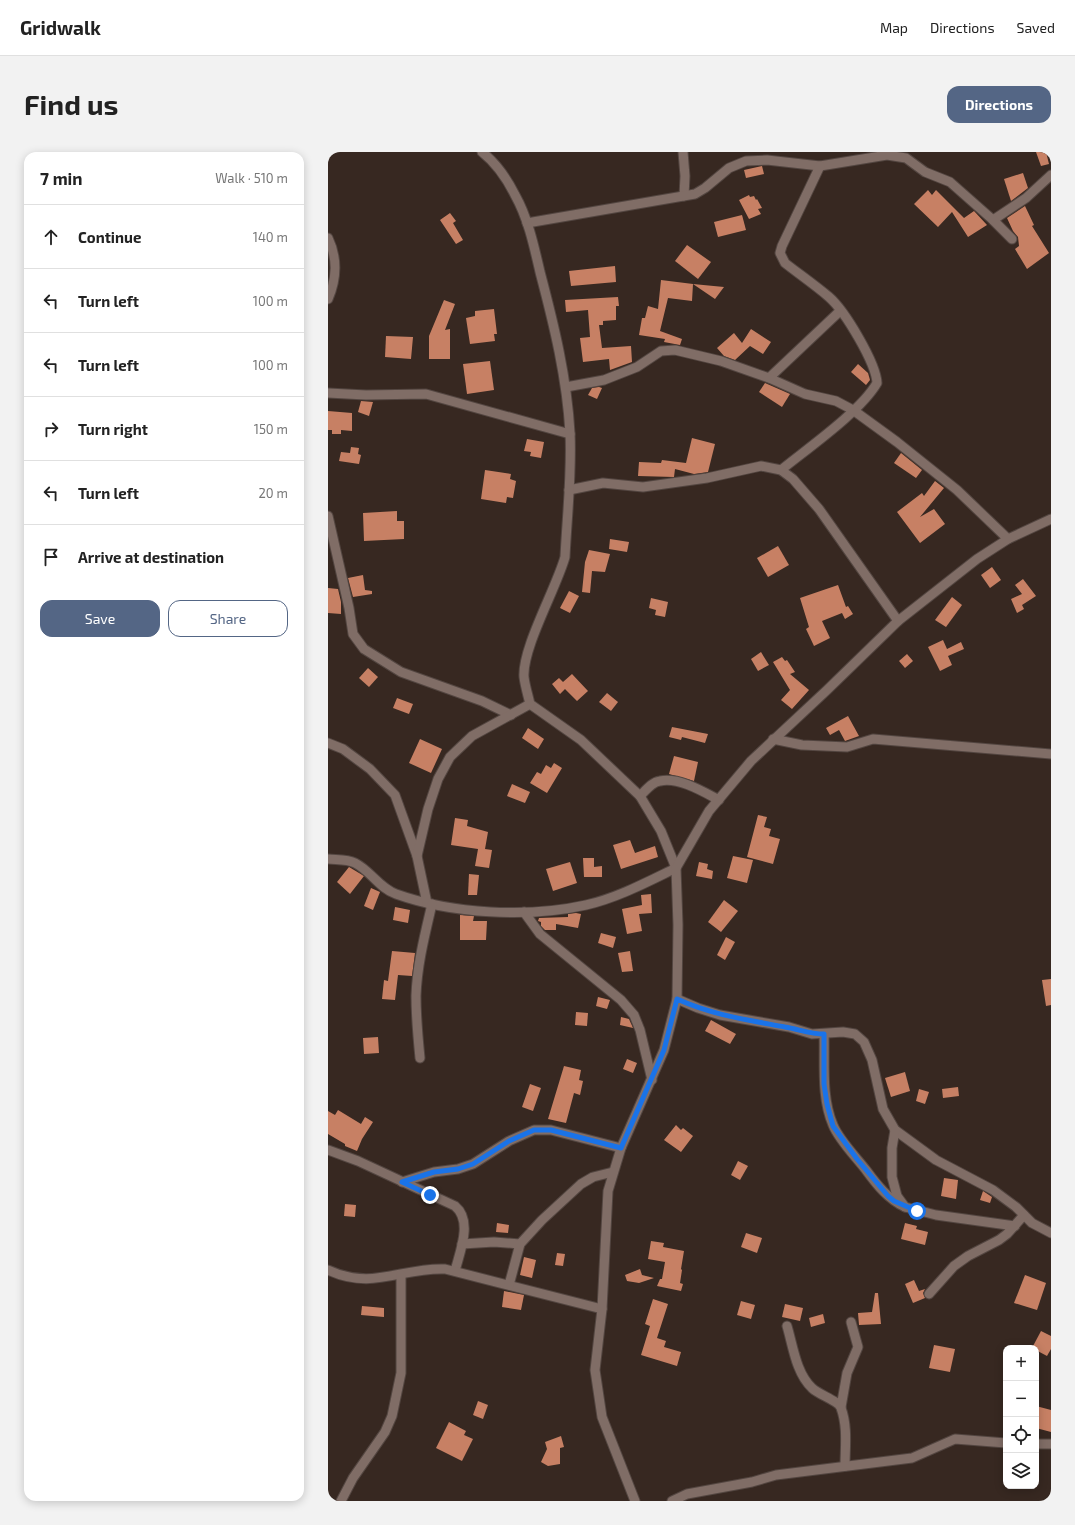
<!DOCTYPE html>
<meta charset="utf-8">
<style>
body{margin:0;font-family:"Exo 2",sans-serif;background:#f2f2f2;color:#222}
.controls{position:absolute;right:12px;bottom:12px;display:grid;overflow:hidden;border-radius:8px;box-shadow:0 2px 10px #0003}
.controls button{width:36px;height:36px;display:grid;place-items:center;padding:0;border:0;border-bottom:1px solid #e0e0e0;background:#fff;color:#222;font:20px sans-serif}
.stop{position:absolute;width:12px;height:12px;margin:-9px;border:3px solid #1a73e8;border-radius:50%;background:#fff}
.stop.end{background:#1a73e8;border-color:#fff;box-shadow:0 1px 4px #0008}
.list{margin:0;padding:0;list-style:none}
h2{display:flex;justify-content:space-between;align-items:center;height:52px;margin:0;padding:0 16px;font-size:17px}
h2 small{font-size:13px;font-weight:400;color:#767676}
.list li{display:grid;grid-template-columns:26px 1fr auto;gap:12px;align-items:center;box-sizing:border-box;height:64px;padding:0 16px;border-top:1px solid #e0e0e0}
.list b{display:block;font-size:15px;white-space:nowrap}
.list em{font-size:13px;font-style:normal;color:#767676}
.actions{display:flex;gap:8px;padding:12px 16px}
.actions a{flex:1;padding:9px 0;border:1px solid #546685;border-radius:12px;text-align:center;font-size:14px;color:#546685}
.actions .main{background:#546685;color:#fff}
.icon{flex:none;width:22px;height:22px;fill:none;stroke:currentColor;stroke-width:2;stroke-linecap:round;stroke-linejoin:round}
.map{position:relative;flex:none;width:723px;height:1349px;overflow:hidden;border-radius:12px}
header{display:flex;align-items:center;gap:24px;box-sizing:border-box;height:56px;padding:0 20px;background:#fff;border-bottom:1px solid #e0e0e0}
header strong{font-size:19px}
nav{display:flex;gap:22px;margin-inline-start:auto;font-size:14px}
.intro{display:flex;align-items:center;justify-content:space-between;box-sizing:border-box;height:96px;padding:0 24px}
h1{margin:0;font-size:28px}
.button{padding:10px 18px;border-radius:12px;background:#546685;color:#fff;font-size:14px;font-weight:700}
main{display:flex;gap:24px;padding:0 24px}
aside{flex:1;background:#fff;border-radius:12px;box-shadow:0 2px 10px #0003}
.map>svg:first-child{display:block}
</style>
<header>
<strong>Gridwalk</strong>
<nav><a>Map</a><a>Directions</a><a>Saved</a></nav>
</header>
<div class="intro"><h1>Find us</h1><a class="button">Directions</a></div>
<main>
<aside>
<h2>7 min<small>Walk · 510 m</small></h2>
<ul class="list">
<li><svg class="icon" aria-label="ahead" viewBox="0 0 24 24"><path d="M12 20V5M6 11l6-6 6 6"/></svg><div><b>Continue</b></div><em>140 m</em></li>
<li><svg class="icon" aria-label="left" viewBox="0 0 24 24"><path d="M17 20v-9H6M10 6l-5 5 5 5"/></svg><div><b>Turn left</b></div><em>100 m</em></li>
<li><svg class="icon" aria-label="left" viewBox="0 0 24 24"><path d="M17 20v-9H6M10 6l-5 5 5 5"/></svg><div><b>Turn left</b></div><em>100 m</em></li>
<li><svg class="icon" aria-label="right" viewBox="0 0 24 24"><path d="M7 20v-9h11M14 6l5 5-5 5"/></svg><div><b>Turn right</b></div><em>150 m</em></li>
<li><svg class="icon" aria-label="left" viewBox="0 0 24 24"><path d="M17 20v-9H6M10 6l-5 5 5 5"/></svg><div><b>Turn left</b></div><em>20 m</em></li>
<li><svg class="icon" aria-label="arrive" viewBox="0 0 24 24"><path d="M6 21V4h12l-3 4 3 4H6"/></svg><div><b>Arrive at destination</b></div></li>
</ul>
<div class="actions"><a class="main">Save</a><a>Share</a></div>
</aside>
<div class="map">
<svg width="723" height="1349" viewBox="0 0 723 1349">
<rect width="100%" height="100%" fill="#372821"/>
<g fill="#c78064">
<path d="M 708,0 L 718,0 L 721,12 L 713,14 Z"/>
<path d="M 434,14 L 436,22 L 418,26 L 416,18 Z"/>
<path d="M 695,21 L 700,36 L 683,49 L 676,27 Z"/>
<path d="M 600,38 L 604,43 L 608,38 L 636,66 L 646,59 L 659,73 L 640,85 L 624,60 L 610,75 L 586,52 Z"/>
<path d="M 421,43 L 422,45 L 426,44 L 428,48 L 429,47 L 434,56 L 430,57 L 433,62 L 421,67 L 411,48 Z"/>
<path d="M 697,54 L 706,73 L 704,74 L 721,101 L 699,117 L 687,97 L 691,94 L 690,85 L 685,79 L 679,66 Z"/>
<path d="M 122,61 L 128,69 L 125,71 L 135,88 L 128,92 L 112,68 Z"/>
<path d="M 414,63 L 418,78 L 390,85 L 386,70 Z"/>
<path d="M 359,93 L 383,110 L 370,127 L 347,109 Z"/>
<path d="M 287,114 L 288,130 L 243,134 L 241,119 Z"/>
<path d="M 333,128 L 365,132 L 364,149 L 340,146 L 332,179 L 354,187 L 352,193 L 336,190 L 337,187 L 311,183 L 314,166 L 317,166 L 320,154 L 330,157 Z"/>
<path d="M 365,132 L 396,135 L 387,147 Z"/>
<path d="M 290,145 L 291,154 L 288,154 L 288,168 L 275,169 L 275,173 L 271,173 L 274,196 L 303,194 L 304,210 L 282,218 L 281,207 L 255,210 L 252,186 L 262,185 L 260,158 L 238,160 L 237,148 Z"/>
<path d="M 116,148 L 127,152 L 117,178 L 122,177 L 122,207 L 101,207 L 101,184 Z"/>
<path d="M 166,157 L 169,182 L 166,182 L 167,189 L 142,192 L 138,166 L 147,164 L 147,159 Z"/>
<path d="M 423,177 L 443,190 L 435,202 L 422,194 L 407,208 L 396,204 L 389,196 L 406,181 L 414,191 Z"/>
<path d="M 58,184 L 85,185 L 83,207 L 57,205 Z"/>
<path d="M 162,209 L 166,238 L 139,242 L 135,212 Z"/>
<path d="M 530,212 L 540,221 L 542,228 L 538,233 L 523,220 Z"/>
<path d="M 437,231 L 462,242 L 454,255 L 431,240 Z"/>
<path d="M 271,235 L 274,236 L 269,247 L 260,243 L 264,236 Z"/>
<path d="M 33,249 L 45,250 L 41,264 L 30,260 Z"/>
<path d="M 0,259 L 24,261 L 24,279 L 13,278 L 13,282 L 4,282 L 4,278 L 0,278 Z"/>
<path d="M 364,286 L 387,292 L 380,320 L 366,322 L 347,317 L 346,325 L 310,324 L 311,310 L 333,311 L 334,308 L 358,311 Z"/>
<path d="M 199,287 L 216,290 L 213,306 L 202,304 L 203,300 L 196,299 Z"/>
<path d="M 23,295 L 31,296 L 30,302 L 33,303 L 31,312 L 11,309 L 13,300 L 22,301 Z"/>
<path d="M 573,301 L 594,318 L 588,326 L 566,311 Z"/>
<path d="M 157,318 L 183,322 L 182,327 L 188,329 L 185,346 L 179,345 L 178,351 L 153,347 Z"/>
<path d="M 607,329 L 616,336 L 592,365 L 606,357 L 617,372 L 592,391 L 569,360 L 594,341 L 596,344 Z"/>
<path d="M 69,359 L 69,369 L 76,369 L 76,387 L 36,389 L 35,361 Z"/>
<path d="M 282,387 L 301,390 L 299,400 L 281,397 Z"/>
<path d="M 450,394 L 461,413 L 440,425 L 429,406 Z"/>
<path d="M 261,398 L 282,402 L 277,420 L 264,419 L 262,441 L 254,440 L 257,410 Z"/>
<path d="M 664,415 L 673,428 L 662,436 L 653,423 Z"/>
<path d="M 35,423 L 37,438 L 44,439 L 44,442 L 25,445 L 20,426 Z"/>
<path d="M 695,427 L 708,444 L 694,453 L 696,457 L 689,461 L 683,447 L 694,442 L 687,433 Z"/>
<path d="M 510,433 L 518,455 L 520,454 L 525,462 L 517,467 L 514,461 L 494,469 L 502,486 L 486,494 L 478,477 L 481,475 L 472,446 Z"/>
<path d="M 0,436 L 10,437 L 13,450 L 13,462 L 0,461 Z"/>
<path d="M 241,439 L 251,444 L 242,461 L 232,456 Z"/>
<path d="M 624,445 L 634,453 L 618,475 L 607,468 Z"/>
<path d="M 323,446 L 340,450 L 337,465 L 327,463 L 328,458 L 321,456 Z"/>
<path d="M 615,488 L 619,497 L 633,490 L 636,497 L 620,504 L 624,513 L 612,519 L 600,495 Z"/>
<path d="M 433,500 L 441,513 L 430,519 L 423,507 Z"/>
<path d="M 579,502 L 585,509 L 577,516 L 571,509 Z"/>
<path d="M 454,505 L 457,509 L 459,508 L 467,520 L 462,522 L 481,538 L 464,557 L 453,548 L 462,538 L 445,510 Z"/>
<path d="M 40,516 L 50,525 L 41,535 L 31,526 Z"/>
<path d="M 244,522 L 260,539 L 249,549 L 237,537 L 232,542 L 224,532 L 231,526 L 235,530 Z"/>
<path d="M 279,541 L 290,550 L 283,559 L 271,550 Z"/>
<path d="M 69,546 L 85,552 L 81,562 L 65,556 Z"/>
<path d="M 520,564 L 531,584 L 517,589 L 511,578 L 502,583 L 498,576 Z"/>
<path d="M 344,575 L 380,582 L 377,591 L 354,585 L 353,588 L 341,585 Z"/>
<path d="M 200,576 L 216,587 L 210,597 L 194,586 Z"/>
<path d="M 92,587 L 114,597 L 103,621 L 81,611 Z"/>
<path d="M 346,604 L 370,610 L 366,629 L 341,622 Z"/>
<path d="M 226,611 L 234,616 L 219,641 L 202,631 L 209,620 L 213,622 L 218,613 L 223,616 Z"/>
<path d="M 184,632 L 202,640 L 197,651 L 179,644 Z"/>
<path d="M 430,663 L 439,665 L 436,675 L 443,677 L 441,684 L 452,687 L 445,712 L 419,705 Z"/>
<path d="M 127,666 L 140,668 L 139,674 L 160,680 L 157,697 L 164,698 L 161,716 L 147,714 L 150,697 L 123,693 Z"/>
<path d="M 302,688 L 307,701 L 327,694 L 330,705 L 293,717 L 285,693 Z"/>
<path d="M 405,704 L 425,708 L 419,731 L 399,726 Z"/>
<path d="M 255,706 L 266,706 L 266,715 L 274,714 L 274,725 L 256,725 Z"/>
<path d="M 242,710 L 249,731 L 225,739 L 218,717 Z"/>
<path d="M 371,710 L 380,712 L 379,717 L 385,719 L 384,727 L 368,724 Z"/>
<path d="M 21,715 L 36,724 L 22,742 L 9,730 Z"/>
<path d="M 141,722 L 151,723 L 149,743 L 140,743 Z"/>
<path d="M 43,736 L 52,740 L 45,758 L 36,754 Z"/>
<path d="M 323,742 L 324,761 L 311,762 L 314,779 L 299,782 L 294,757 L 314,753 L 313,743 Z"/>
<path d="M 396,748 L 410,759 L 393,780 L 380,770 Z"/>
<path d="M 67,755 L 82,758 L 80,771 L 65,768 Z"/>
<path d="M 248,761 L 253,762 L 250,776 L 228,772 L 228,778 L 217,778 L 213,774 L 213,770 L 210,769 L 211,766 L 240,765 L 240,762 Z"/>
<path d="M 132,763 L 146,764 L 145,769 L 159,769 L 158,788 L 132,788 Z"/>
<path d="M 273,781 L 288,785 L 285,796 L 270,791 Z"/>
<path d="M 398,785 L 407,790 L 397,808 L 389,803 Z"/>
<path d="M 64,799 L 87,801 L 84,824 L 70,823 L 67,848 L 54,847 L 56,828 L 60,829 Z"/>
<path d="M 302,799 L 305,819 L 294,820 L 290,801 Z"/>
<path d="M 723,827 L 723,853 L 718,854 L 714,828 Z"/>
<path d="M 270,845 L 282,848 L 279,857 L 268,854 Z"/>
<path d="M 248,860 L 260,861 L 259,874 L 247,873 Z"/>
<path d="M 293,865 L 301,867 L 305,876 L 292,873 Z"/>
<path d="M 383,868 L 408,882 L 402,892 L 377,879 Z"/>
<path d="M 50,885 L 51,901 L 36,902 L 35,886 Z"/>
<path d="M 299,907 L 309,911 L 305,921 L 295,917 Z"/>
<path d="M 236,914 L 253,918 L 251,928 L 255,929 L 252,943 L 246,941 L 238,971 L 220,967 Z"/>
<path d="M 577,920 L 582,939 L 563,945 L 557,926 Z"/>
<path d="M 202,932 L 213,936 L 205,959 L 194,955 Z"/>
<path d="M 630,935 L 631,944 L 615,946 L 614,937 Z"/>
<path d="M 591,937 L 601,940 L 597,952 L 588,949 Z"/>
<path d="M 10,958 L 33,972 L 37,965 L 45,970 L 34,987 L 29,999 L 17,994 L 17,992 L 0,982 L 0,959 L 7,963 Z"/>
<path d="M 348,973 L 353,978 L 355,976 L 365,984 L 353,1000 L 336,988 Z"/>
<path d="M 410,1009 L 420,1014 L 412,1028 L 403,1023 Z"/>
<path d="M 616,1026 L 630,1028 L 628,1047 L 613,1044 Z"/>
<path d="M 655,1039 L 664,1045 L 662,1051 L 652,1048 Z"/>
<path d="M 17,1052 L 28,1053 L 27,1065 L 16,1064 Z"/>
<path d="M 169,1071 L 181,1073 L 180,1081 L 168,1080 Z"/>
<path d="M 577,1071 L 589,1074 L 588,1077 L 600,1080 L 597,1093 L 573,1087 Z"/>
<path d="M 418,1081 L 434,1086 L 429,1101 L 413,1095 Z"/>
<path d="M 323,1089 L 336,1091 L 335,1095 L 356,1099 L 353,1117 L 354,1118 L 352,1131 L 355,1132 L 353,1139 L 329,1134 L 332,1127 L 334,1127 L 337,1110 L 320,1107 Z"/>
<path d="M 229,1101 L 237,1102 L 235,1114 L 227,1113 Z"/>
<path d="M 196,1105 L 208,1108 L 204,1126 L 192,1123 Z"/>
<path d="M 312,1117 L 314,1123 L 326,1126 L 311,1131 L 299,1129 L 297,1123 Z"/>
<path d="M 697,1123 L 718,1131 L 709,1158 L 686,1151 Z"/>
<path d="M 586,1128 L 591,1139 L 597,1137 L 595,1141 L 597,1146 L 585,1151 L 577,1132 Z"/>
<path d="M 176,1139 L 196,1143 L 193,1158 L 174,1155 Z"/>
<path d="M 547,1141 L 550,1141 L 553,1172 L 531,1173 L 530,1161 L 544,1160 Z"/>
<path d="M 325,1147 L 340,1152 L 329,1186 L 338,1189 L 336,1195 L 353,1200 L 349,1214 L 313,1203 L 322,1174 L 317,1172 Z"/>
<path d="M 413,1149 L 427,1153 L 423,1167 L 409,1163 Z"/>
<path d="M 457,1152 L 475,1156 L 472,1169 L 454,1165 Z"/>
<path d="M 34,1154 L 56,1156 L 56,1165 L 33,1163 Z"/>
<path d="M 495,1162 L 497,1171 L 483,1175 L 481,1166 Z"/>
<path d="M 713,1179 L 723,1184 L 723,1197 L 719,1204 L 704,1196 Z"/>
<path d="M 606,1193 L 627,1197 L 622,1220 L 601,1216 Z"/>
<path d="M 150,1249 L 160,1253 L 155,1267 L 145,1263 Z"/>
<path d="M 708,1254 L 723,1258 L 723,1280 L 708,1276 Z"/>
<path d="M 121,1270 L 138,1279 L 136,1283 L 145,1287 L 134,1309 L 108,1296 Z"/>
<path d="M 233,1284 L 236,1295 L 232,1296 L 232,1312 L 220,1314 L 213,1310 L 219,1297 L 217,1290 Z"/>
</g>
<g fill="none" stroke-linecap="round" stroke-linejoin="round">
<defs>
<g id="minor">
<path d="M 355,0 L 357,24 L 356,44"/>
<path d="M 665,68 L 698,46 L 723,23"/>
<path d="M 199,71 L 367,42 L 377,36 L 401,16 L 418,9 L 439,8 L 492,14 L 559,3 L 578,6 L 597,20 L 622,30 L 665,68 L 684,87"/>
<path d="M 0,86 C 10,107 9,126 0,147"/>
<path d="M 441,226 L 512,159"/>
<path d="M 238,235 L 276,228 L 309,215 L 333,199 L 347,198 L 393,209 L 441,226 L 477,242 L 508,249 L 525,258 L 569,290 L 629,338 L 680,387"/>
<path d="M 0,241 L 38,243 L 98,242 L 242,282"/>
<path d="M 453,318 C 480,296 532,260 549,231 C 548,211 517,159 501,145 C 487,133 471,122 457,111 L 452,101 L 454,94 L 492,14"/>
<path d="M 241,338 L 275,331 L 315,335 L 379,326 L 433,314 L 453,318 L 465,327 L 491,357 L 570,469"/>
<path d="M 0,364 L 21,456 L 25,482 L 36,497 L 73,520 L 154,549 L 183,563"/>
<path d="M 445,587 L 474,593 L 519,595 L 545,587 L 723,602"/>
<path d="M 0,591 L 15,597 L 42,617 L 67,643 L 89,704"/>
<path d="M 312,644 C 318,638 324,630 332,629 C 351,625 374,639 391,648"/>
<path d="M 0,707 C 8,708 19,707 27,711 C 43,719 51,736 68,742 C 124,762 200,766 258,753 C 289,746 319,730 348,716 L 333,679 L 312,644 L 253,588 L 202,552 C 200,543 197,534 196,525 C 194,496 228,437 237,405 C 239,364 244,322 242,281 C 239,226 226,173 212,120 C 206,94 200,66 187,43 C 179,27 168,11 154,0"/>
<path d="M 99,751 L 89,704 L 100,657 L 110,627 L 122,605 L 144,584 L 202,552"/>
<path d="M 196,760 L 212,782 L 293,848 L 306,863 L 312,878 L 324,928"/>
<path d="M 349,847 L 370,856 L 392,863 L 461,875 L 484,882 L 515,880 L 527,882 L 536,890 L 544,908 L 555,957 L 567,978 L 608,1008 L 665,1038 L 688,1055 L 704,1071 L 723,1081"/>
<path d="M 496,882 C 497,912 493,945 505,973 C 511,988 528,1005 538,1018 C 549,1033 560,1047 577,1055"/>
<path d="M 92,906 C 90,886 88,865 88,844 C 89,813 97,782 104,752"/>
<path d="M 567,978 L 564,996 L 564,1025 L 569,1044 L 577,1055 L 608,1063 L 687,1074"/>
<path d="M 0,998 L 30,1009 L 127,1054 C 145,1069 132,1099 127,1119"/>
<path d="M 74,1030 L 106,1020 L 130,1017 L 145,1012 L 181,989 L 206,978 L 223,978 L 293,996"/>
<path d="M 134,1092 L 166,1090 L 192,1092"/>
<path d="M 0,1118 C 45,1139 74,1115 117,1117 L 274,1157"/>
<path d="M 181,1133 L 192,1092 L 214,1068 L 253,1032 L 265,1025 L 285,1020"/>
<path d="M 601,1142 L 626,1114 L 640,1104 L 671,1088 L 679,1082 L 696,1063"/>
<path d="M 459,1174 C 465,1194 468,1221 484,1236 C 491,1243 511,1249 513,1256 C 520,1275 517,1296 517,1314"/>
<path d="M 513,1255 L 519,1221 L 530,1195 L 523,1170"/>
<path d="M 708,1292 L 723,1292"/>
<path d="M 13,1349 L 25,1326 L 57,1280 L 64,1264 L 73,1221 L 73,1123"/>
<path d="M 307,1349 L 274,1265 L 267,1218 L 274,1157 L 280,1039 L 293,996 L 336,898 L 349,847 L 350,773 L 348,716 L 381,659 L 423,609 L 499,538 L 570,469 L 649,407 L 680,387 L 723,367"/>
<path d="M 344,1349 L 359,1342 L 424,1330 L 448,1323 L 584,1306 L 627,1287 L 678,1291"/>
</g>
</defs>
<use href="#minor" stroke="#534641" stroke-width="11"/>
<use href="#minor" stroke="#806d66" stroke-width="9"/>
</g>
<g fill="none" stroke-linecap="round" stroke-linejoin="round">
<path stroke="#1a73e8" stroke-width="5" d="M 102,1043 L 74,1030 L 106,1020 L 130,1017 L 145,1012 L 181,989 L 206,978 L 223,978 L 293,996 L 336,898 L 349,847 C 384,863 420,868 457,875 C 470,877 482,882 496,882 L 496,932 L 499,952 L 505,974 L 529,1007 L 560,1044 L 566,1049 L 589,1059"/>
</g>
</svg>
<div class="controls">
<button>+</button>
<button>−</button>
<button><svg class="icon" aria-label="locate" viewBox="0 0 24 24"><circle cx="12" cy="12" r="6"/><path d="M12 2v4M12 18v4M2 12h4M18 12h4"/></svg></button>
<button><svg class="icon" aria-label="layers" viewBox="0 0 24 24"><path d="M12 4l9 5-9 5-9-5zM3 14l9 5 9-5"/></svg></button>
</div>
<div class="stop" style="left:589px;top:1059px"></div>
<div class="stop end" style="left:102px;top:1043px"></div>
</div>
</main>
